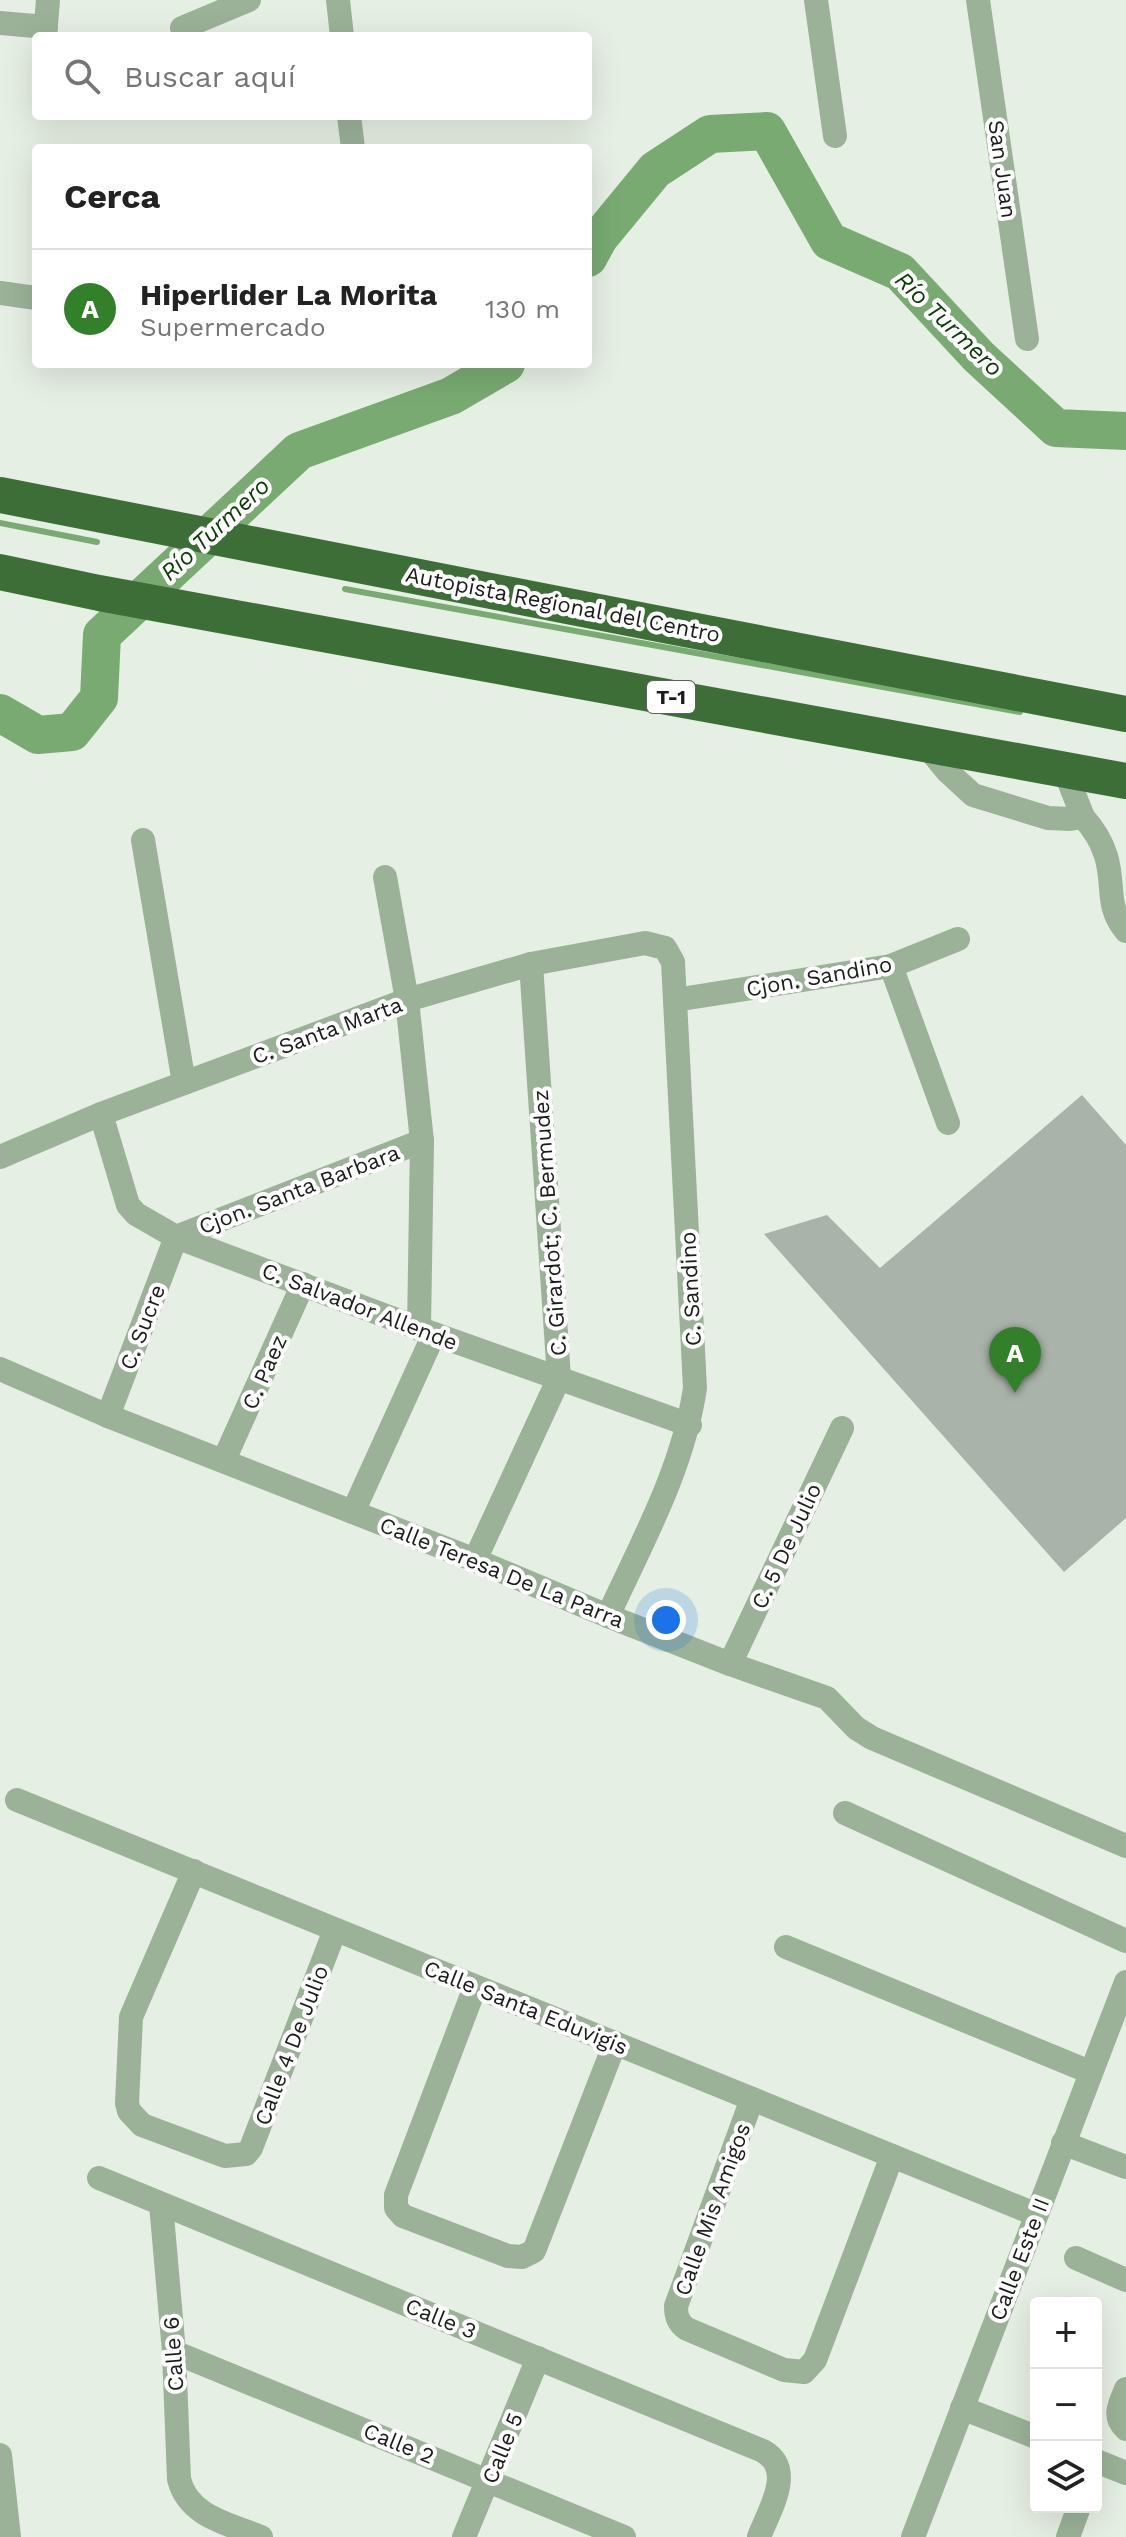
<!DOCTYPE html>
<html lang="es">
<meta charset="utf-8">
<style>
body{margin:0;font-family:"Work Sans",sans-serif;background:#f6f6f6;color:#222}
.controls{position:absolute;right:24px;bottom:24px;display:grid;overflow:hidden;border-radius:8px;box-shadow:0 8px 32px #0002}
.controls button{width:72px;height:72px;display:grid;place-items:center;padding:0;border:0;border-bottom:2px solid #e0e0e0;background:#fff;color:#222;font:40px sans-serif}
.you{position:absolute;left:666px;top:1620px;width:28px;height:28px;margin:-20px;border:6px solid #fff;border-radius:50%;background:#1a73e8;box-shadow:0 0 0 12px #1a73e833}
.badge{display:grid;place-items:center;width:52px;height:52px;border-radius:50%;background:#328029;color:#fff;font-size:26px;font-weight:700}
.pin{position:absolute;translate:-50% -66px;filter:drop-shadow(0 2px 4px #0008)}
.pin::after{content:'';position:absolute;top:42px;width:28px;height:24px;background:inherit;clip-path:polygon(0 0,100% 0,50% 100%)}
.list{margin:0;padding:0;list-style:none}
h2{display:flex;justify-content:space-between;align-items:center;height:104px;margin:0;padding:0 32px;font-size:34px}
h2 small{font-size:26px;font-weight:400;color:#767676}
.list li{display:grid;grid-template-columns:52px 1fr auto;gap:24px;align-items:center;box-sizing:border-box;height:120px;padding:0 32px;border-top:2px solid #e0e0e0}
.list b{display:block;font-size:30px;white-space:nowrap}
.list p{margin:0;font-size:26px;white-space:nowrap;color:#767676}
.list em{font-size:26px;font-style:normal;color:#767676}
.icon{flex:none;width:44px;height:44px;fill:none;stroke:currentColor;stroke-width:2;stroke-linecap:round;stroke-linejoin:round}
.map{position:relative;flex:none;width:1126px;height:2537px;overflow:hidden}
.search{position:absolute;background:#fff;box-shadow:0 8px 32px #0002;left:32px;top:32px;width:560px;height:88px;display:flex;align-items:center;gap:20px;box-sizing:border-box;padding:0 28px;border-radius:8px;color:#767676;font-size:30px}
.panel{position:absolute;background:#fff;box-shadow:0 8px 32px #0002;left:32px;top:144px;width:560px;height:224px;border-radius:8px}
.map>svg:first-child{display:block}
</style>
<div class="map">
<svg width="1126" height="2537" viewBox="0 0 1126 2537">
<rect width="100%" height="100%" fill="#e6efe4"/>
<g fill="none" stroke-linecap="round" stroke-linejoin="round">
<g stroke="#78aa71" stroke-width="6">
<path d="M 0,523 L 97,542"/>
<path d="M 345,589 L 1020,712"/>
</g>
<g stroke="#78aa71" stroke-width="38">
<path d="M 588,258 L 599,238 L 655,170 L 710,134 L 767,131 L 829,241 L 900,272 L 979,357 L 1056,428 L 1126,431"/>
<path d="M 0,713 L 38,735 L 72,732 L 99,698 L 102,635 L 299,451 L 451,396 L 506,364"/>
</g>
</g>
<path fill="#aab3a9" d="M 1082,1095 L 1126,1145 L 1126,1518 L 1064,1572 L 764,1234 L 827,1215 L 880,1268 Z"/>
<g fill="none" stroke-linecap="round" stroke-linejoin="round">
<g stroke="#9bb298" stroke-width="24">
<path d="M 338,0 L 342,36"/>
<path d="M 816,0 L 835,136"/>
<path d="M 978,0 L 1027,339"/>
<path d="M 0,23 L 46,27"/>
<path d="M 182,28 L 249,0"/>
<path d="M 45,36 L 48,0"/>
<path d="M 349,116 L 353,148"/>
<path d="M 0,293 L 36,298"/>
<path d="M 924,743 L 948,772 L 973,795 L 1048,818 L 1070,819 L 1083,817 C 1094,829 1101,840 1106,856 C 1115,885 1105,906 1126,931"/>
<path d="M 1064,769 L 1083,817"/>
<path d="M 143,840 L 184,1083"/>
<path d="M 385,877 L 407,1000 L 422,1141 L 419,1329"/>
<path d="M 891,966 L 948,1123"/>
<path d="M 675,1000 L 891,966 L 958,939"/>
<path d="M 101,1114 L 128,1205 L 136,1214 L 176,1237 L 434,1334 L 690,1425"/>
<path d="M 0,1157 L 101,1114 L 407,1000 L 531,964 L 645,943 L 665,948 L 673,962 L 695,1388 C 683,1469 642,1542 608,1616"/>
<path d="M 176,1237 L 422,1141"/>
<path d="M 0,1369 L 108,1416 L 475,1560 L 608,1616 L 730,1664 L 827,1698 L 856,1728 L 872,1738 L 1126,1846"/>
<path d="M 108,1416 L 176,1237"/>
<path d="M 224,1460 L 303,1284"/>
<path d="M 353,1512 L 434,1334"/>
<path d="M 475,1560 L 559,1378 L 531,964"/>
<path d="M 730,1664 L 842,1428"/>
<path d="M 17,1800 L 1035,2214"/>
<path d="M 845,1813 L 1126,1941"/>
<path d="M 194,1871 L 131,2017 L 127,2103 L 129,2111 L 142,2125 L 225,2156 L 246,2154 L 251,2148 L 335,1930"/>
<path d="M 786,1947 L 1090,2072"/>
<path d="M 475,1987 L 396,2195 L 396,2208 L 403,2216 L 508,2256 L 522,2257 L 534,2251 L 615,2043"/>
<path d="M 752,2099 L 676,2306 C 676,2316 678,2323 687,2329 L 784,2370 L 804,2372 L 815,2360 L 892,2156"/>
<path d="M 1063,2143 L 1126,2167"/>
<path d="M 99,2178 L 763,2451 C 796,2470 769,2510 759,2537"/>
<path d="M 161,2204 L 174,2352 L 179,2479 C 188,2517 230,2524 261,2537"/>
<path d="M 1076,2258 L 1126,2280"/>
<path d="M 174,2352 L 624,2537"/>
<path d="M 1126,2389 C 1120,2404 1112,2416 1126,2429"/>
<path d="M 962,2408 L 1036,2437"/>
<path d="M 0,2455 L 9,2537"/>
<path d="M 1096,2461 L 1126,2473"/>
<path d="M 464,2537 L 538,2358"/>
<path d="M 913,2537 L 1126,1982"/>
<path d="M 1068,2537 L 1079,2507"/>
</g>
<g stroke="#3e6e38" stroke-width="36">
<path d="M 0,495 C 376,566 750,644 1126,714"/>
<path d="M 0,572 L 99,593 L 1126,781"/>
</g>
</g>
<g text-anchor="middle" stroke-width="8" stroke-linejoin="round" paint-order="stroke">
<rect fill="#fff" stroke="#5e605e" stroke-width="2" x="647" y="681" width="48" height="32" rx="6"/>
<g font-size="20" font-weight="bold" fill="#191c19">
<text x="671" y="704">T-1</text>
</g>
<g font-size="22" fill="#191c19" stroke="#fff">
<text transform="translate(1003 169) rotate(82)" y="8">San Juan</text>
<text transform="translate(563 604) rotate(11)" y="8">Autopista Regional del Centro</text>
<text transform="translate(819 976) rotate(-10)" y="8">Cjon. Sandino</text>
<text transform="translate(327 1030) rotate(-20)" y="8">C. Santa Marta</text>
<text transform="translate(299 1189) rotate(-21)" y="8">Cjon. Santa Barbara</text>
<text transform="translate(549 1223) rotate(-94)" y="8">C. Girardot; C. Bermudez</text>
<text transform="translate(690 1289) rotate(-93)" y="8">C. Sandino</text>
<text transform="translate(360 1306) rotate(21)" y="8">C. Salvador Allende</text>
<text transform="translate(142 1327) rotate(-69)" y="8">C. Sucre</text>
<text transform="translate(264 1372) rotate(-66)" y="8">C. Paez</text>
<text transform="translate(786 1546) rotate(-65)" y="8">C. 5 De Julio</text>
<text transform="translate(502 1572) rotate(22)" y="8">Calle Teresa De La Parra</text>
<text transform="translate(526 2007) rotate(22)" y="8">Calle Santa Eduvigis</text>
<text transform="translate(291 2045) rotate(-69)" y="8">Calle 4 De Julio</text>
<text transform="translate(712 2209) rotate(-70)" y="8">Calle Mis Amigos</text>
<text transform="translate(1019 2259) rotate(-69)" y="8">Calle Este II</text>
<text transform="translate(441 2318) rotate(22)" y="8">Calle 3</text>
<text transform="translate(173 2354) rotate(-94)" y="8">Calle 6</text>
<text transform="translate(399 2443) rotate(22)" y="8">Calle 2</text>
<text transform="translate(502 2448) rotate(-68)" y="8">Calle 5</text>
</g>
<g font-size="24" font-style="italic" fill="#073d02" stroke="#fff">
<text transform="translate(949 324) rotate(44)" y="8">Río Turmero</text>
<text transform="translate(215 529) rotate(-43)" y="8">Río Turmero</text>
</g>
</g>
</svg>
<div class="controls">
<button>+</button>
<button>−</button>
<button><svg class="icon" aria-label="layers" viewBox="0 0 24 24"><path d="M12 4l9 5-9 5-9-5zM3 14l9 5 9-5"/></svg></button>
</div>
<div class="you"></div>
<div class="pin badge" style="left:1015px;top:1393px">A</div>
<div class="search"><svg class="icon" aria-label="search" viewBox="0 0 24 24"><circle cx="10" cy="10" r="6"/><path d="M15 15l6 6"/></svg>Buscar aquí</div>
<section class="panel">
<h2>Cerca<small></small></h2>
<ul class="list">
<li><span class="badge">A</span><div><b>Hiperlider La Morita</b><p>Supermercado</p></div><em>130 m</em></li>
</ul>
</section>
</div>
